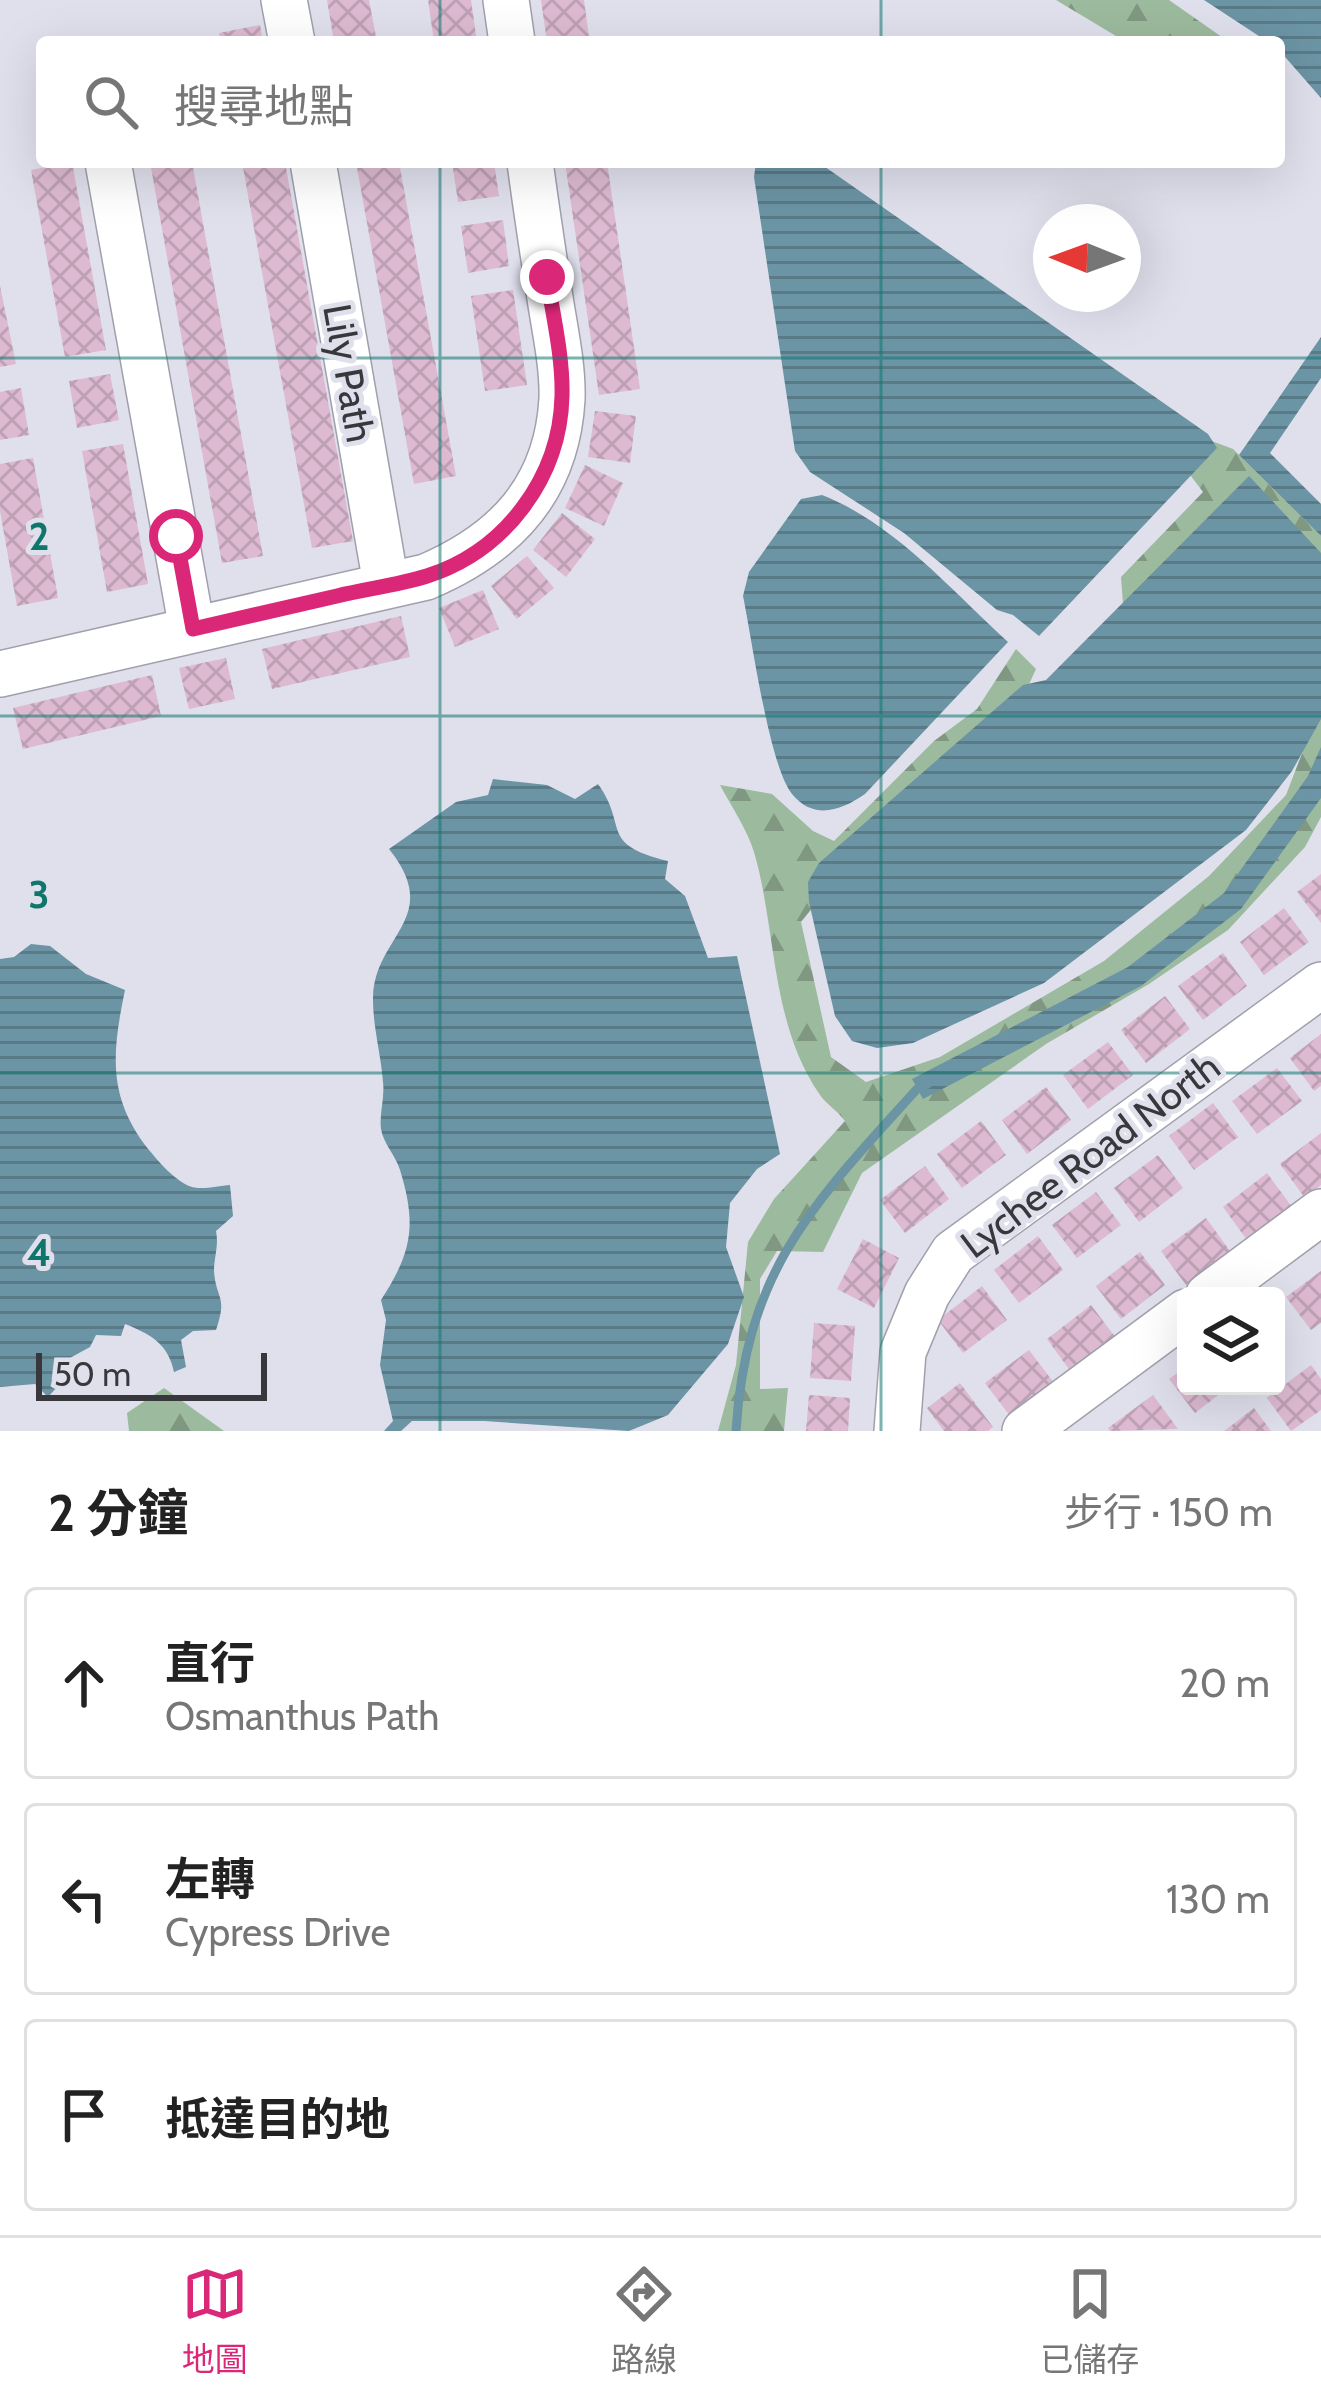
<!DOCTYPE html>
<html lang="zh-TW">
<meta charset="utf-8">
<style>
body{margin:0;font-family:Cabin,"Noto Sans TC",sans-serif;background:#f6f6f6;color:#222}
.controls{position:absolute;right:36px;bottom:36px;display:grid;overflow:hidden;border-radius:12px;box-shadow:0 12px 48px #0002}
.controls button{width:108px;height:108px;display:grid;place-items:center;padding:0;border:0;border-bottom:3px solid #e0e0e0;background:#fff;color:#222;font:60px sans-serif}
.compass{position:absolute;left:1033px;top:204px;width:108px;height:108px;border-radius:50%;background:#fff;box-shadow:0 12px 48px #0002;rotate:271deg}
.scale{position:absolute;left:36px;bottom:30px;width:231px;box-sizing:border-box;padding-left:12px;border:6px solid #37373c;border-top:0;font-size:33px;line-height:42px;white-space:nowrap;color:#37373c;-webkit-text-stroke:9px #dfe0ec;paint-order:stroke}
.stop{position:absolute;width:36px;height:36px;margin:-27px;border:9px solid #db2777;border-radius:50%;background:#fff}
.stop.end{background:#db2777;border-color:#fff;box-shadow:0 3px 12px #0008}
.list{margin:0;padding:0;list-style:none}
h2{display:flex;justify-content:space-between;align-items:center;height:156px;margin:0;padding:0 48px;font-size:51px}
h2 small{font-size:39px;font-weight:400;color:#767676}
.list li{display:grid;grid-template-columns:78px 1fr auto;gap:36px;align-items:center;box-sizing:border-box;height:192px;margin:0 24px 24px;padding:0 24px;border:3px solid #e0e0e0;border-radius:12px}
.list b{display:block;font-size:45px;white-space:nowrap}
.list p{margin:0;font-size:39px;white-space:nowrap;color:#767676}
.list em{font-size:39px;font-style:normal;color:#767676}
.icon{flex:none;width:66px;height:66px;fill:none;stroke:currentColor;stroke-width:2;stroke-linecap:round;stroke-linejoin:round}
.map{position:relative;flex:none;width:1321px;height:1431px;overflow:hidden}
.search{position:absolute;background:#fff;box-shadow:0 12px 48px #0002;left:36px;right:36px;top:36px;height:132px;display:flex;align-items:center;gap:30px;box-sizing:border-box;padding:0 42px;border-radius:12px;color:#767676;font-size:45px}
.sheet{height:804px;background:#fff}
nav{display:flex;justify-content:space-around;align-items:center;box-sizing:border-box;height:168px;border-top:3px solid #e0e0e0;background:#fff;font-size:33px;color:#767676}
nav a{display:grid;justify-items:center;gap:6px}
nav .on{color:#db2777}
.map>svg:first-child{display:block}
</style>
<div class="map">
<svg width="1321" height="1431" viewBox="0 0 1321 1431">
<defs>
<pattern id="forest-firs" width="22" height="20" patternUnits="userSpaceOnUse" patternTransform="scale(3)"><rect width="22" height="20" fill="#9cba9e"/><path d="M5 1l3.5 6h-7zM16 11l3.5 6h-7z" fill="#809882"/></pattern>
<pattern id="water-rules" width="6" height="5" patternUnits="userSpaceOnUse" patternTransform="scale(3)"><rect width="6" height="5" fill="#6b94a4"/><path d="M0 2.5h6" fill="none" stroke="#597a87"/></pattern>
<pattern id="building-cross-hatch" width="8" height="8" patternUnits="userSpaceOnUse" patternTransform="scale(3)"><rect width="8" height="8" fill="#ddbad1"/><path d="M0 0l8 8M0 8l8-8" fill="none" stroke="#bea0b4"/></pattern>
</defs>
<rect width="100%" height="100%" fill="#dfe0ec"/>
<g fill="url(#forest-firs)">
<path d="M 1056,0 L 1169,0 L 1229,42 L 1126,42 Z"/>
<path d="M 1177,428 L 1233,449 L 1321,536 L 1321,564 L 1125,631 L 1121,577 L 1203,492 L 1172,451 Z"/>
<path d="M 1016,649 L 1036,669 L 1015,715 L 830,886 L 801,922 L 831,1057 L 866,1082 L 940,1057 L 1104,961 L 1209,876 L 1286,795 L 1321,704 L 1321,817 L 1305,847 L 1228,930 L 1149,984 L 1046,1044 L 862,1173 L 823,1252 L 777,1251 L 760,1279 L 760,1389 L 788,1388 L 784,1431 L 718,1431 L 736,1365 L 748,1242 L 774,1199 L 845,1121 C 838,1111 826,1104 820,1095 C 770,1023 777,931 754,852 C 747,829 731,806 720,785 L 772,794 L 813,831 L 834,841 L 934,741 L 977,709 Z"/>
<path d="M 164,1388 L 224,1431 L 129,1431 L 127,1413 Z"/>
</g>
<g fill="url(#water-rules)">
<path d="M 1204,0 L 1321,0 L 1321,98 L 1279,50 L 1279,42 L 1268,42 Z"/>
<path d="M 756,162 L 818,162 L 1208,434 L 1217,448 L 1039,636 L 1013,615 L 997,610 L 904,533 L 810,472 L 795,451 L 754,177 Z"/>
<path d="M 1321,337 L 1321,378 L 1270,453 L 1321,504 L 1321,536 L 1239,455 Z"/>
<path d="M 1249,476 L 1321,553 L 1321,719 L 1292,771 L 1246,830 L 1044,983 L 913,1043 L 877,1048 L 852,1041 L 835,1016 L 809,902 L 808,882 L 819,863 L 1023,685 L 1046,680 Z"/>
<path d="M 822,495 C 894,523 952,591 1008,642 L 865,794 C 842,810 814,821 792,794 C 769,765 752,639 743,596 L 749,572 L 801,499 Z"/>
<path d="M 1321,747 L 1321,798 L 1241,909 L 1141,986 L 923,1099 L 912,1079 L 1128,967 L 1224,893 L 1308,776 Z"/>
<path d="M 493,779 L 547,785 L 575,799 L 598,784 C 629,827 598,844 668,861 L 665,879 L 685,896 L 708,958 L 737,956 L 780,1154 L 757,1169 L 730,1203 L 726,1247 L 744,1297 L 728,1344 L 668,1415 L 629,1431 L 484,1421 L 412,1421 L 401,1431 L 384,1431 L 393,1421 L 380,1365 L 386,1320 L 381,1300 C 412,1252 417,1225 400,1170 C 396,1156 383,1143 381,1129 C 379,1114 385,1098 383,1082 C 381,1055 373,1027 373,1000 C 372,936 445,919 389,849 L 456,802 L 488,795 Z"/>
<path d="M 31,944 L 50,946 L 86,974 L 125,990 C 112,1053 107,1097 149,1150 C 159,1162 176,1182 192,1187 C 202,1190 219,1186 230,1185 L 233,1216 L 216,1231 C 219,1246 214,1257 214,1271 C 216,1300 228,1295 216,1330 L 193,1331 L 181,1340 L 186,1367 L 174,1372 C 168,1343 150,1334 125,1324 L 121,1336 L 96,1335 L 90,1347 L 59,1364 L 61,1383 L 48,1397 L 35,1384 L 0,1387 L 0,959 L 14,957 Z"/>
</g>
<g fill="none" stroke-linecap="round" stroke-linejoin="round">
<path stroke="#6b94a4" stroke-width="9" d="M 736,1431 C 746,1269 814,1203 917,1089 L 928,1084"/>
</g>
<g fill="url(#building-cross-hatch)">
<path d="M 327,0 L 369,0 L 377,42 L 334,42 Z"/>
<path d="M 428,0 L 471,0 L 477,42 L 434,42 Z"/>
<path d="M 541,0 L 584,0 L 589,37 L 547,42 Z"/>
<path d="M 260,25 L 263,42 L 220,42 L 219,33 Z"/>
<path d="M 72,162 L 106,350 L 65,357 L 31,170 Z"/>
<path d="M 150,162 L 192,162 L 263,556 L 222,563 Z"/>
<path d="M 242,162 L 285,162 L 353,541 L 312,548 Z"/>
<path d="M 356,162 L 399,162 L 456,476 L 414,484 Z"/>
<path d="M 452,162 L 494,162 L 499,196 L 458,202 Z"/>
<path d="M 565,162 L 607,162 L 640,389 L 599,395 Z"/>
<path d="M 503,220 L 509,266 L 468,273 L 461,226 Z"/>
<path d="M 0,286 L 16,364 L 0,367 Z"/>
<path d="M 513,290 L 527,385 L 485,391 L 471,296 Z"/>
<path d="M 110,374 L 119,420 L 77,428 L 69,381 Z"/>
<path d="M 21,388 L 29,435 L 0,440 L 0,392 Z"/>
<path d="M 595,411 L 636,416 L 630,463 L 588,457 Z"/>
<path d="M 123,444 L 148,584 L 107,592 L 82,451 Z"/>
<path d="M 33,458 L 58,598 L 17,606 L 0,511 L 0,464 Z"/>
<path d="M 585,465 L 623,483 L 604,526 L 565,508 Z"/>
<path d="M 562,513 L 595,539 L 566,577 L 533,550 Z"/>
<path d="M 527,556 L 554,588 L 517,619 L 491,586 Z"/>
<path d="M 483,590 L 499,629 L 455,647 L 439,608 Z"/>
<path d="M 401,616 L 410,657 L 272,689 L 262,649 Z"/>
<path d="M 226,658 L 235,699 L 189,709 L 179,668 Z"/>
<path d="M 152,675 L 161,716 L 23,749 L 13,708 Z"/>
<path d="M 1321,874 L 1321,923 L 1297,892 Z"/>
<path d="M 1284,908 L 1309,942 L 1264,975 L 1240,942 Z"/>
<path d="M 1223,953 L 1247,986 L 1203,1020 L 1178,986 Z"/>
<path d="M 1165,996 L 1190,1029 L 1146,1063 L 1121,1030 Z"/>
<path d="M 1321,1034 L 1321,1086 L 1314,1091 L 1290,1058 Z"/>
<path d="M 1108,1042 L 1133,1075 L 1088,1109 L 1063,1075 Z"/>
<path d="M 1277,1068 L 1302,1101 L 1257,1134 L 1232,1101 Z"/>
<path d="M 1046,1087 L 1071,1120 L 1027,1154 L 1002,1120 Z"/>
<path d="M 1213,1103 L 1238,1137 L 1194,1170 L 1169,1136 Z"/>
<path d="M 981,1121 L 1006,1155 L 962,1188 L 937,1154 Z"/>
<path d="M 1321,1133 L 1321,1185 L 1305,1198 L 1280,1164 Z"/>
<path d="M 1158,1155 L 1183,1188 L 1139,1222 L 1114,1188 Z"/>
<path d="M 925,1166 L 949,1199 L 905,1233 L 880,1200 Z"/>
<path d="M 1267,1173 L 1292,1207 L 1247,1240 L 1223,1207 Z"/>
<path d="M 1096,1192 L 1121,1225 L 1077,1258 L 1052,1225 Z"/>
<path d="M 1206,1218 L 1230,1251 L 1186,1285 L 1161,1251 Z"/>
<path d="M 1038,1236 L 1063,1270 L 1019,1303 L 994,1270 Z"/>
<path d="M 863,1239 L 899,1258 L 874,1308 L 837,1289 Z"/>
<path d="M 1140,1252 L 1165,1285 L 1121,1319 L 1096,1286 Z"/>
<path d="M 1321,1271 L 1321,1323 L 1311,1330 L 1286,1297 Z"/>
<path d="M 982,1286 L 1007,1320 L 963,1353 L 938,1320 Z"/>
<path d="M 1091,1305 L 1116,1338 L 1071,1372 L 1047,1339 Z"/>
<path d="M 814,1323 L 855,1326 L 851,1381 L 810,1378 Z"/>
<path d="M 1029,1350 L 1054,1383 L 1010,1416 L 985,1383 Z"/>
<path d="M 1311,1365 L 1321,1379 L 1321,1410 L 1291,1431 L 1267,1398 Z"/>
<path d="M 1186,1367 L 1186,1386 L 1230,1386 L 1195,1413 L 1169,1379 Z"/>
<path d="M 960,1383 L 993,1427 L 988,1431 L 944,1431 L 927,1408 Z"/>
<path d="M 809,1395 L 850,1398 L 848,1431 L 806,1431 Z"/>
<path d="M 1153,1395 L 1178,1429 L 1110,1431 L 1108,1428 Z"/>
<path d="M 1254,1408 L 1271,1431 L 1224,1431 L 1232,1425 Z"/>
</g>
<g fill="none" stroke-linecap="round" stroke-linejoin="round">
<defs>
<g id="minor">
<path d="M 284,0 L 292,42"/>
<path d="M 506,0 L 512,42"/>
<path d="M 108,162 L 192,629"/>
<path d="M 313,162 L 386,584"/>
<path d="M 0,674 L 426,577 C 506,543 557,489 562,399 C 563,366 555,331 550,298 C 543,253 536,207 530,162"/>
<path d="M 1208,1296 L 1321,1212"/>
<path d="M 897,1431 L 903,1352 L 927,1294 L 953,1253 L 1321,985"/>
<path d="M 1025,1431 L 1186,1312"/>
</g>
</defs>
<use href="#minor" stroke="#a0a0ac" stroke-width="48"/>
<use href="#minor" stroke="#fff" stroke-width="45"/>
</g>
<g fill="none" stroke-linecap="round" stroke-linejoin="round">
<path stroke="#db2777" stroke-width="15" d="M 176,536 L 193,629 C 241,618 289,607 337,596 C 366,589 398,585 427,576 C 505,551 560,478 562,396 C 563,357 553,316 547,277"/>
</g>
<path fill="none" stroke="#0f766e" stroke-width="3" stroke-opacity="0.55" d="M 440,0 L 440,42M 881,0 L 881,42M 440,162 L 440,1431M 881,162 L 881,1431M 0,358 L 1321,358M 0,716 L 1321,716M 0,1073 L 1321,1073"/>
<g text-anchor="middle" stroke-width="10" stroke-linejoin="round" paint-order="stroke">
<g font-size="39" fill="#37373c" stroke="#dfe0ec">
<text transform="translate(349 373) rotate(80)" y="14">Lily Path</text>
<text transform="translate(1090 1155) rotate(-37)" y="14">Lychee Road North</text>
</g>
</g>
<g font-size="39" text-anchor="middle" font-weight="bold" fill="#0f766e" stroke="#dfe0ec" stroke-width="10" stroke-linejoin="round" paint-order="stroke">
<text x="39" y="550">2</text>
<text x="39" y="908">3</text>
<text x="39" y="1266">4</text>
</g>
</svg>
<div class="controls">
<button><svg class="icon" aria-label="layers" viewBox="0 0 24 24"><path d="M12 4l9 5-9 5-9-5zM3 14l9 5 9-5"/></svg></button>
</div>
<svg class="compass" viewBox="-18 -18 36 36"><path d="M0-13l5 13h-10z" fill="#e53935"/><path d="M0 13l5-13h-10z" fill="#767676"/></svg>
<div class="scale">50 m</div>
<div class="stop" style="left:176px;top:536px"></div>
<div class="stop end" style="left:547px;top:277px"></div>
<div class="search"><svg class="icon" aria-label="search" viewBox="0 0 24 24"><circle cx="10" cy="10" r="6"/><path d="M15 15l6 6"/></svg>搜尋地點</div>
</div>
<section class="sheet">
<h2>2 分鐘<small>步行 · 150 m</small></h2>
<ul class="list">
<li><svg class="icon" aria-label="ahead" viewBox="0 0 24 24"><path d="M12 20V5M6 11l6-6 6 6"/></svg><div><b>直行</b><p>Osmanthus Path</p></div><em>20 m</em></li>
<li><svg class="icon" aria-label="left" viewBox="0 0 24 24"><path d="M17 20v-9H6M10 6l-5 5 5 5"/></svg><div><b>左轉</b><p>Cypress Drive</p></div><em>130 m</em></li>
<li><svg class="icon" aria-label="arrive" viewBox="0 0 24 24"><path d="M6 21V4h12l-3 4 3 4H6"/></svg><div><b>抵達目的地</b></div></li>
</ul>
</section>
<nav>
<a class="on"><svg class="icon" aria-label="map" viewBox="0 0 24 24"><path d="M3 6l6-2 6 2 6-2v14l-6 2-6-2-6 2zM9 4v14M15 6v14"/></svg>地圖</a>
<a><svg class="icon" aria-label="directions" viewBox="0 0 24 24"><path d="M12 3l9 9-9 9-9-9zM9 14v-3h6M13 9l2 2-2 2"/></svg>路線</a>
<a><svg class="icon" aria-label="saved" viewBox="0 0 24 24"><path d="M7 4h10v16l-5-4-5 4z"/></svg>已儲存</a>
</nav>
